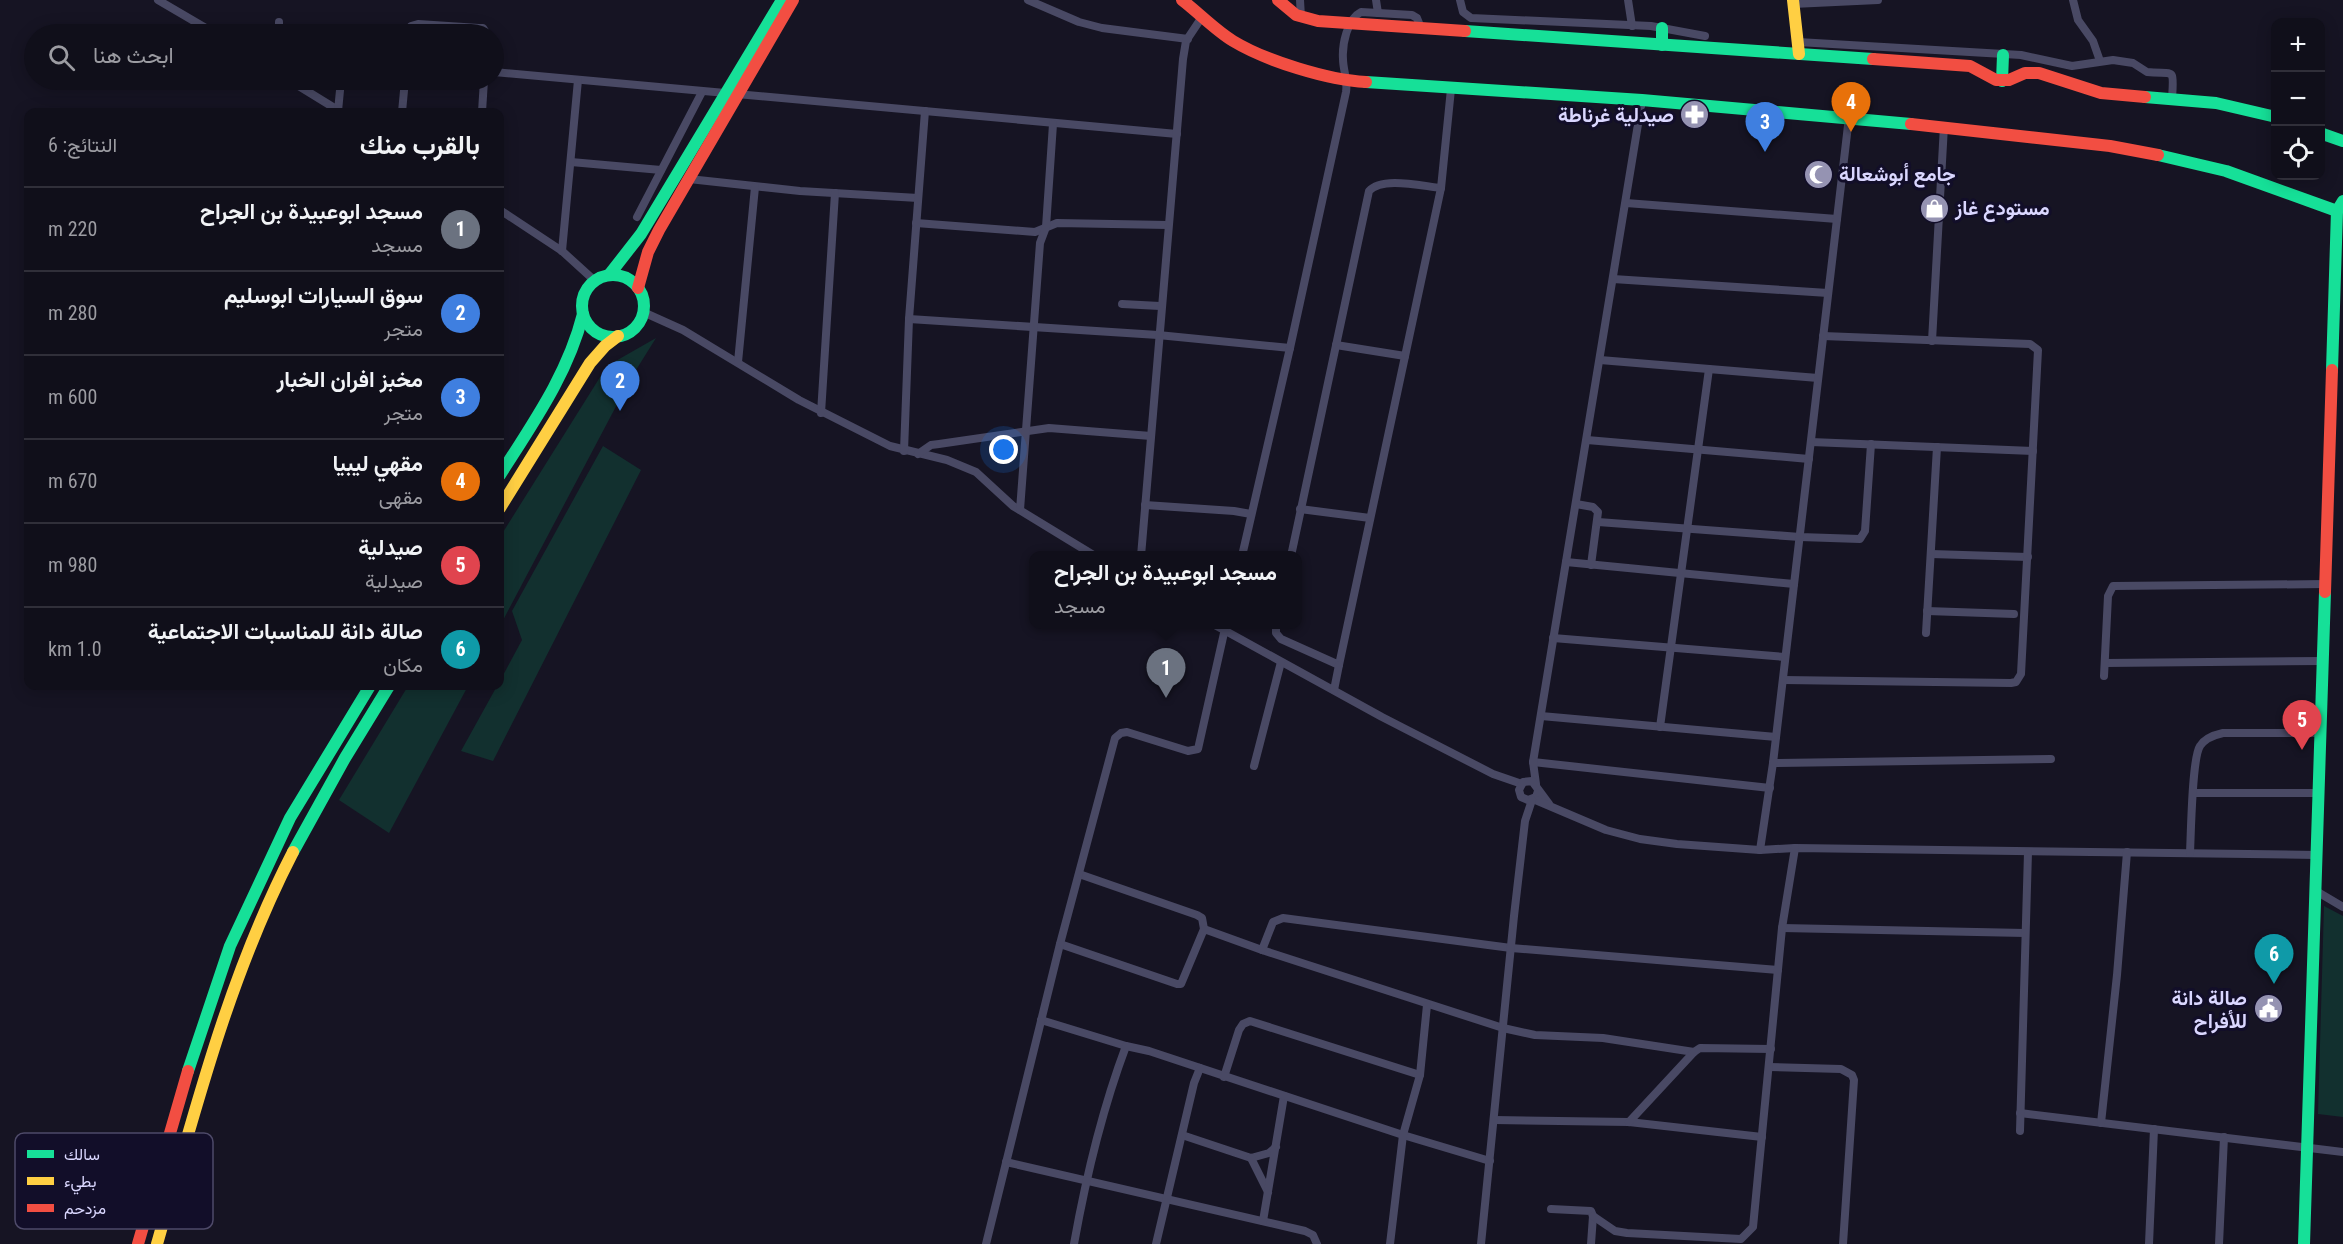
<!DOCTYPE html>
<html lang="ar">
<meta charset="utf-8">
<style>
body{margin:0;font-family:"Roboto Condensed",Vazirmatn,sans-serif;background:#1e1d27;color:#f1f3f6;direction:rtl}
.controls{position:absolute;right:18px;top:18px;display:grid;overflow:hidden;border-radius:12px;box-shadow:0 3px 15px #0003}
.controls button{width:54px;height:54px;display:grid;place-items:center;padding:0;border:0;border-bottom:2px solid #302f39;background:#100f1a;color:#f1f3f6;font:30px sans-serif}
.you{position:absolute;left:1004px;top:450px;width:21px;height:21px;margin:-15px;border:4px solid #fff;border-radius:50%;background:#1a73e8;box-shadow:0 0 0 9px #1a73e833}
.badge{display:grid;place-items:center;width:39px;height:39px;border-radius:50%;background:#0b8043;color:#fff;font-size:20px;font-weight:700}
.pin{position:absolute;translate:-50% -50px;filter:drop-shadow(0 2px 3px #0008)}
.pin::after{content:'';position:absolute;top:32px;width:21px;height:18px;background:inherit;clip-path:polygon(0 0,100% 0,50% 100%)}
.popup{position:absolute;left:1029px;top:551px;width:273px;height:78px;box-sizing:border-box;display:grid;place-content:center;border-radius:12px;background:#100f1a;filter:drop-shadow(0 2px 4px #0005);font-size:20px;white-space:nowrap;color:#9c9ca2}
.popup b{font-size:22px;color:#f1f3f6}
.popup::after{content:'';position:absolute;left:50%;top:100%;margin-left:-12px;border:12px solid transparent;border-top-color:#100f1a}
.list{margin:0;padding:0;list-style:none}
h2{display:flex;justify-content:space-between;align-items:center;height:78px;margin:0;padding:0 24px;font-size:26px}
h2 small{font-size:20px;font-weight:400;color:#9c9ca2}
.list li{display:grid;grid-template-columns:39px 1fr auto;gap:18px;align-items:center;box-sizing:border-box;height:84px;padding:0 24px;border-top:2px solid #302f39}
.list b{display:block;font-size:22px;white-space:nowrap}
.list p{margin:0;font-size:20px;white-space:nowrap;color:#9c9ca2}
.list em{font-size:20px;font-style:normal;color:#9c9ca2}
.icon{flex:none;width:33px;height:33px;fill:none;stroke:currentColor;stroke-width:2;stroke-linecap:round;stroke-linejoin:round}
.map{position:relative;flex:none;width:2343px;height:1244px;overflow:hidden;direction:ltr}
.search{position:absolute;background:#100f1a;box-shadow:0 3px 15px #0003;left:24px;top:24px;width:480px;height:66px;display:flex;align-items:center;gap:15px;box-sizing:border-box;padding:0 21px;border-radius:33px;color:#9c9ca2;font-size:22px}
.panel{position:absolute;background:#100f1a;box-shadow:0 3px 15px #0003;left:24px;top:108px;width:480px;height:582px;border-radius:12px;direction:rtl}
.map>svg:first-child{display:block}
</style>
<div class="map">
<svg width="2343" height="1244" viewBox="0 0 2343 1244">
<rect width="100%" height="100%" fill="#161423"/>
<g fill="#12302f">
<path d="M 656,338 L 631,378 L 500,626 L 500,537 L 607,366 Z"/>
<path d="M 603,446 L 641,470 L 493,761 L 461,751 L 497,686 L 500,686 L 500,681 L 522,640 L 512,611 Z"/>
<path d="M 408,686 L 468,686 L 389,833 L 339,800 Z"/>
<path d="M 2324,906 L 2343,916 L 2343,1117 L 2318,1114 Z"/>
</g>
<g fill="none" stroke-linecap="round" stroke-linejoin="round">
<g stroke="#494964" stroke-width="8">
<path d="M 158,0 L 216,34"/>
<path d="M 1028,0 L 1079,22 L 1102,28 L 1188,39"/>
<path d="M 1300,0 L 1301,17"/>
<path d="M 1376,0 L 1378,13"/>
<path d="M 1460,0 L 1463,12 L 1471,18 L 1651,26 L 1705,36"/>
<path d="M 1628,0 L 1632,26"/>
<path d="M 2073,0 L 2078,20 L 2093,41 L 2100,61"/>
<path d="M 1793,4 L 1878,0"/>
<path d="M 279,34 L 279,22"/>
<path d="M 409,34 L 411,26 L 418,24 L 479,28 L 483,28 L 487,34"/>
<path d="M 1798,42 L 2021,55 L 2072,66 L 2113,60 L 2133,63 L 2147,72 C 2175,75 2174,66 2172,99"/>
<path d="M 494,72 L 1177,134"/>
<path d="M 289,80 L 341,112"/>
<path d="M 338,111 L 341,80"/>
<path d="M 402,112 L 405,80"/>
<path d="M 482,112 L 484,80"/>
<path d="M 571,162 L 661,170"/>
<path d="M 689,179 L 800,191 L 918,198"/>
<path d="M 1626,203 L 1837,219"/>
<path d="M 500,210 L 562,251 L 595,281"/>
<path d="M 637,217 L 702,92"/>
<path d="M 916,223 L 1035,232 L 1057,223 L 1168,225"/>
<path d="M 562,251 L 578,80"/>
<path d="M 1613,279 L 1828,293"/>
<path d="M 1122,304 L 1160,306"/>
<path d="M 643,312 L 683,330 L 799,400 L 890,446 L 947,460 L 976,472 L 1013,506 L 1095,556"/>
<path d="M 909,319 L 1158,335 L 1290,348"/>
<path d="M 1932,341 L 1944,126"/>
<path d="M 1336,345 L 1405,356"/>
<path d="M 1600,360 L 1818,378"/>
<path d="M 738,362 L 755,187"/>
<path d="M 821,413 L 835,193"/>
<path d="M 1587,440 L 1809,459"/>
<path d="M 1811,442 L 2033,451"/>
<path d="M 904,451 L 909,319 L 925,111"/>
<path d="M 918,454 L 931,445 L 939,444 L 1049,428 L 1151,436"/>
<path d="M 1576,504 L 1593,507 L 1598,512 L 1591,565"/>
<path d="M 1145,505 L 1234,511 L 1251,514"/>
<path d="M 1300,509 L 1370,518"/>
<path d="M 1020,510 L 1040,243 L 1046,227 L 1053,124"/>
<path d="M 1598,522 L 1800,537 L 1860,539 L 1865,531 L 1871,444"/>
<path d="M 1931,554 L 2028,557"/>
<path d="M 1141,556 L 1183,59 L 1186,41 L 1202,17"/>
<path d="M 1242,556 L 1290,348 L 1346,92 C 1348,80 1343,70 1343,59 C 1342,45 1347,19 1361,12 L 1412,15 L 1417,18 L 1421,28"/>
<path d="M 1291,556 L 1369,191 C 1382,176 1421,186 1441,188"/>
<path d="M 1566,562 L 1794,584"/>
<path d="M 1927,611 L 2014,614"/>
<path d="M 1213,624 L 1382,717 L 1493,774 L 1522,784"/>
<path d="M 1276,624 L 1276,633 L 1281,639 L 1339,665 L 1441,188 L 1451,89"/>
<path d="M 1926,633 L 1937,447"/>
<path d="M 1553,638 L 1785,657"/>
<path d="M 2105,663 L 2323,661"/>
<path d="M 2104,676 L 2108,596 L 2113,586 L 2326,584"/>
<path d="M 1783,680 L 2011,683 L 2016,682 L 2021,674 L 2038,350 L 2030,344 L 1823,336"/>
<path d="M 1334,690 L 1339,665"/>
<path d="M 1541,716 L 1776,737"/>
<path d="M 1660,727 L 1709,369"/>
<path d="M 1533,762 L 1770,788"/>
<path d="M 1773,763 L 2051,759"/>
<path d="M 1254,766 L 1281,662"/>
<path d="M 1536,784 L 1533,762 L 1642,100"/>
<path d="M 1538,791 L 1536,797 L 1528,800 L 1521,797 L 1519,790 L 1523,782 L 1532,781 L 1549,804"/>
<path d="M 2193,793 L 2319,793"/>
<path d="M 1533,799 L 1606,830 L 1640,839 L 1677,844 L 1760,850 L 1795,848 L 2317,855"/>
<path d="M 1760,850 L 1773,763 L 1849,117"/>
<path d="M 2190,853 C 2191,833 2192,758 2200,746 C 2205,738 2214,735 2223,733 L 2321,733"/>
<path d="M 1079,874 L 1197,915 L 1202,918 L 1204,929"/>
<path d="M 2316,891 L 2343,907"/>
<path d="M 1782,928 L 2025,933"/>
<path d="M 1060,944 L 1177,984 L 1181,984 L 1204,929 L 1262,950 L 1503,1028 L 1535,1035 L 1603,1038 L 1694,1052"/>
<path d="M 1262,950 L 1273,922 L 1283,918 L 1511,948 L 1778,970"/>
<path d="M 1041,1020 L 1126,1046"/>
<path d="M 1769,1067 L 1841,1069 L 1852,1075 L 1854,1080 L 1843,1244"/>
<path d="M 1224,1077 L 1239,1030 L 1243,1024 L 1250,1021 L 1420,1075"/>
<path d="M 2020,1113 L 2343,1152"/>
<path d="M 1494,1120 L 1629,1122 L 1762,1137"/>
<path d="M 1629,1122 L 1694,1052 L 1700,1048 L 1771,1049"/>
<path d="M 2101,1123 L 2117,975 L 2127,852"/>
<path d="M 2020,1131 L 2028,852"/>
<path d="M 1182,1135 L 1251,1158 L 1269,1153 L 1276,1147"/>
<path d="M 1251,1158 L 1268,1192"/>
<path d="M 1006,1162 L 1305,1231 L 1313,1235 L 1317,1244"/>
<path d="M 1551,1209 L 1591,1211 L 1593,1216 L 1591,1244"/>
<path d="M 1593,1216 L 1615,1231 L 1627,1233 L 1741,1239 L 1753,1227 L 1782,928 L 1795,848"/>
<path d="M 1263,1221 L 1284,1096"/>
<path d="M 986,1244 L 1060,944 L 1115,738 L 1121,733 L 1127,732 L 1188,751 L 1198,749 L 1226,624"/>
<path d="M 1074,1244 C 1086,1177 1102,1110 1126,1046 L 1149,1051 L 1403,1135 L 1490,1161"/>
<path d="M 1156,1244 L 1194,1083 L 1200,1068"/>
<path d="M 1390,1244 L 1403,1135 L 1420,1075 L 1427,1005"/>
<path d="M 1481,1244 L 1514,916 L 1525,821 L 1532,800"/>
<path d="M 2149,1244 L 2154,1129"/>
<path d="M 2219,1244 L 2224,1137"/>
</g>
<g stroke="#16e098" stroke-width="12">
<path d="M 1662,28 L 1662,45"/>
<path d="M 1465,31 L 1873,59"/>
<path d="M 2002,81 L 2003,55"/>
<path d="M 1366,82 L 1642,100 L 1911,124"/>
<path d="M 2145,97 L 2216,103 L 2276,117"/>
<path d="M 2320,133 L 2343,141"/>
<path d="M 2158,155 L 2226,171 L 2337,211"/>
<path d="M 609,275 L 641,234 L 782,0"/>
<circle cx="613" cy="306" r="31"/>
<path d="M 2332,370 L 2337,211 L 2343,201"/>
<path d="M 500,475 C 533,423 568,374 583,314"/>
<path d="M 293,852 L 345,758 L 389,686"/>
<path d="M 188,1071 L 230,946 L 290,818 L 370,686"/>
<path d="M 2304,1244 L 2325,592"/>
</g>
<g stroke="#ffcf43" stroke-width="12">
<path d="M 1793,0 L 1799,54"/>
<path d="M 500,508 L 590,363 L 605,346 L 618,336"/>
<path d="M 157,1244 C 195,1110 229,976 293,852"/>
</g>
<g stroke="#f24e42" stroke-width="12">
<path d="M 1182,0 C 1199,13 1215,30 1233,41 C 1266,61 1328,80 1366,82"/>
<path d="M 1278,0 L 1296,15 L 1318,21 L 1465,31"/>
<path d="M 1873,59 L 1970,66 L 1996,80 L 2009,80 L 2025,73 L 2039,73 L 2101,93 L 2145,97"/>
<path d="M 1911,124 L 2110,146 L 2158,155"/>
<path d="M 638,288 L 648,252 L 659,230 L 793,0"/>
<path d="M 2325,592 L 2332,370"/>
<path d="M 138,1244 L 188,1071"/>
</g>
</g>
<defs>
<symbol id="pharmacy-disc" viewBox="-11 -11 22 22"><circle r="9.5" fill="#9593b2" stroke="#120e29"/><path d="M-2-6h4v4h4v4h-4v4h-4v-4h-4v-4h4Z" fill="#fff"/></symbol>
<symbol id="mosque-disc" viewBox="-11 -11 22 22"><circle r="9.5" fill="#9593b2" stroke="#120e29"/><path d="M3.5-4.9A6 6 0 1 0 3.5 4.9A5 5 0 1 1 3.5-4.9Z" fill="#fff"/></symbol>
<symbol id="shop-disc" viewBox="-11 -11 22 22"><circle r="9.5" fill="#9593b2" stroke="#120e29"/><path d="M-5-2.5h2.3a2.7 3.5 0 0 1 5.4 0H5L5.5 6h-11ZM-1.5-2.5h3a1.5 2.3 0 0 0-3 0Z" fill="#fff"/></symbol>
<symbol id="civic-disc" viewBox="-11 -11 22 22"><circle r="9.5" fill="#9593b2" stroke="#120e29"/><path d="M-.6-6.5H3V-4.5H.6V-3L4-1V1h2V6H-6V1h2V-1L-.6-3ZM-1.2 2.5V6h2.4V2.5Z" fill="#fff"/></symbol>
</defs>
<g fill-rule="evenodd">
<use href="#pharmacy-disc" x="1678" y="98" width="33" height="33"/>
<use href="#mosque-disc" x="1802" y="158" width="33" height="33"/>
<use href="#shop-disc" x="1918" y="192" width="33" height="33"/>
<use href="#civic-disc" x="2252" y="992" width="33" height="33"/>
</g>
<g text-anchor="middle" stroke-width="6" stroke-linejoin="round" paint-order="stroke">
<g font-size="20" font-weight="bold" fill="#dad7ff" stroke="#120e29" text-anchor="end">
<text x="1674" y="122">صيدلية غرناطة</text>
<text x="1839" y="181" text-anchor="start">جامع أبوشعالة</text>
<text x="1955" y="215" text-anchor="start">مستودع غاز</text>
<text x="2247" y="1005">صالة دانة<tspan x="2247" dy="23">للأفراح</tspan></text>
</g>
</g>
<rect x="15" y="1133" width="198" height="96" rx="9" fill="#120e29" stroke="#4e4a69" stroke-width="1.5"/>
<rect x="27" y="1150" width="27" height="8" fill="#16e098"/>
<rect x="27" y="1177" width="27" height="8" fill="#ffcf43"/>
<rect x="27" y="1204" width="27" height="8" fill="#f24e42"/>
<g font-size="16" fill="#dad7ff">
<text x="64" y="1160">سالك</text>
<text x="64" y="1187">بطيء</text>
<text x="64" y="1214">مزدحم</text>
</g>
</svg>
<div class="controls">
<button>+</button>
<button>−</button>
<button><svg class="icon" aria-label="locate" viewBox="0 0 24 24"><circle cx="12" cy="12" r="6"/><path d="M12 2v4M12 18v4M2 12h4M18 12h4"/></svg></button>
</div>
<div class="you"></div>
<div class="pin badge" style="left:1166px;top:698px;background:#6b7280">1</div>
<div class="popup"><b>مسجد ابوعبيدة بن الجراح</b>مسجد</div>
<div class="pin badge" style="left:620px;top:411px;background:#3f7fe0">2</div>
<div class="pin badge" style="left:1765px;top:152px;background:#3f7fe0">3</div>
<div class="pin badge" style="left:1851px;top:132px;background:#e8710a">4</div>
<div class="pin badge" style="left:2302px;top:750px;background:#e0444e">5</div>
<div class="pin badge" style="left:2274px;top:984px;background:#0f9aa8">6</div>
<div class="search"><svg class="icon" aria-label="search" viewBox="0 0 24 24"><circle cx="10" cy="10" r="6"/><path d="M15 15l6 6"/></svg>ابحث هنا</div>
<section class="panel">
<h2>بالقرب منك<small>النتائج: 6</small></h2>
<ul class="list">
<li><span class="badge" style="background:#6b7280">1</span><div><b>مسجد ابوعبيدة بن الجراح</b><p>مسجد</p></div><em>220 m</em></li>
<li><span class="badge" style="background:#3f7fe0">2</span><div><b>سوق السيارات ابوسليم</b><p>متجر</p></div><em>280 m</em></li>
<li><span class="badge" style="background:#3f7fe0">3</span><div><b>مخبز افران الخبار</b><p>متجر</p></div><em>600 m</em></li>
<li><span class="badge" style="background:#e8710a">4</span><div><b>مقهي ليبيا</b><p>مقهى</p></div><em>670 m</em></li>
<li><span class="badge" style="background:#e0444e">5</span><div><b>صيدلية</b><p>صيدلية</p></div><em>980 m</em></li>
<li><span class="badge" style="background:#0f9aa8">6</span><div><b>صالة دانة للمناسبات الاجتماعية</b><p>مكان</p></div><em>1.0 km</em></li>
</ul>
</section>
</div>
